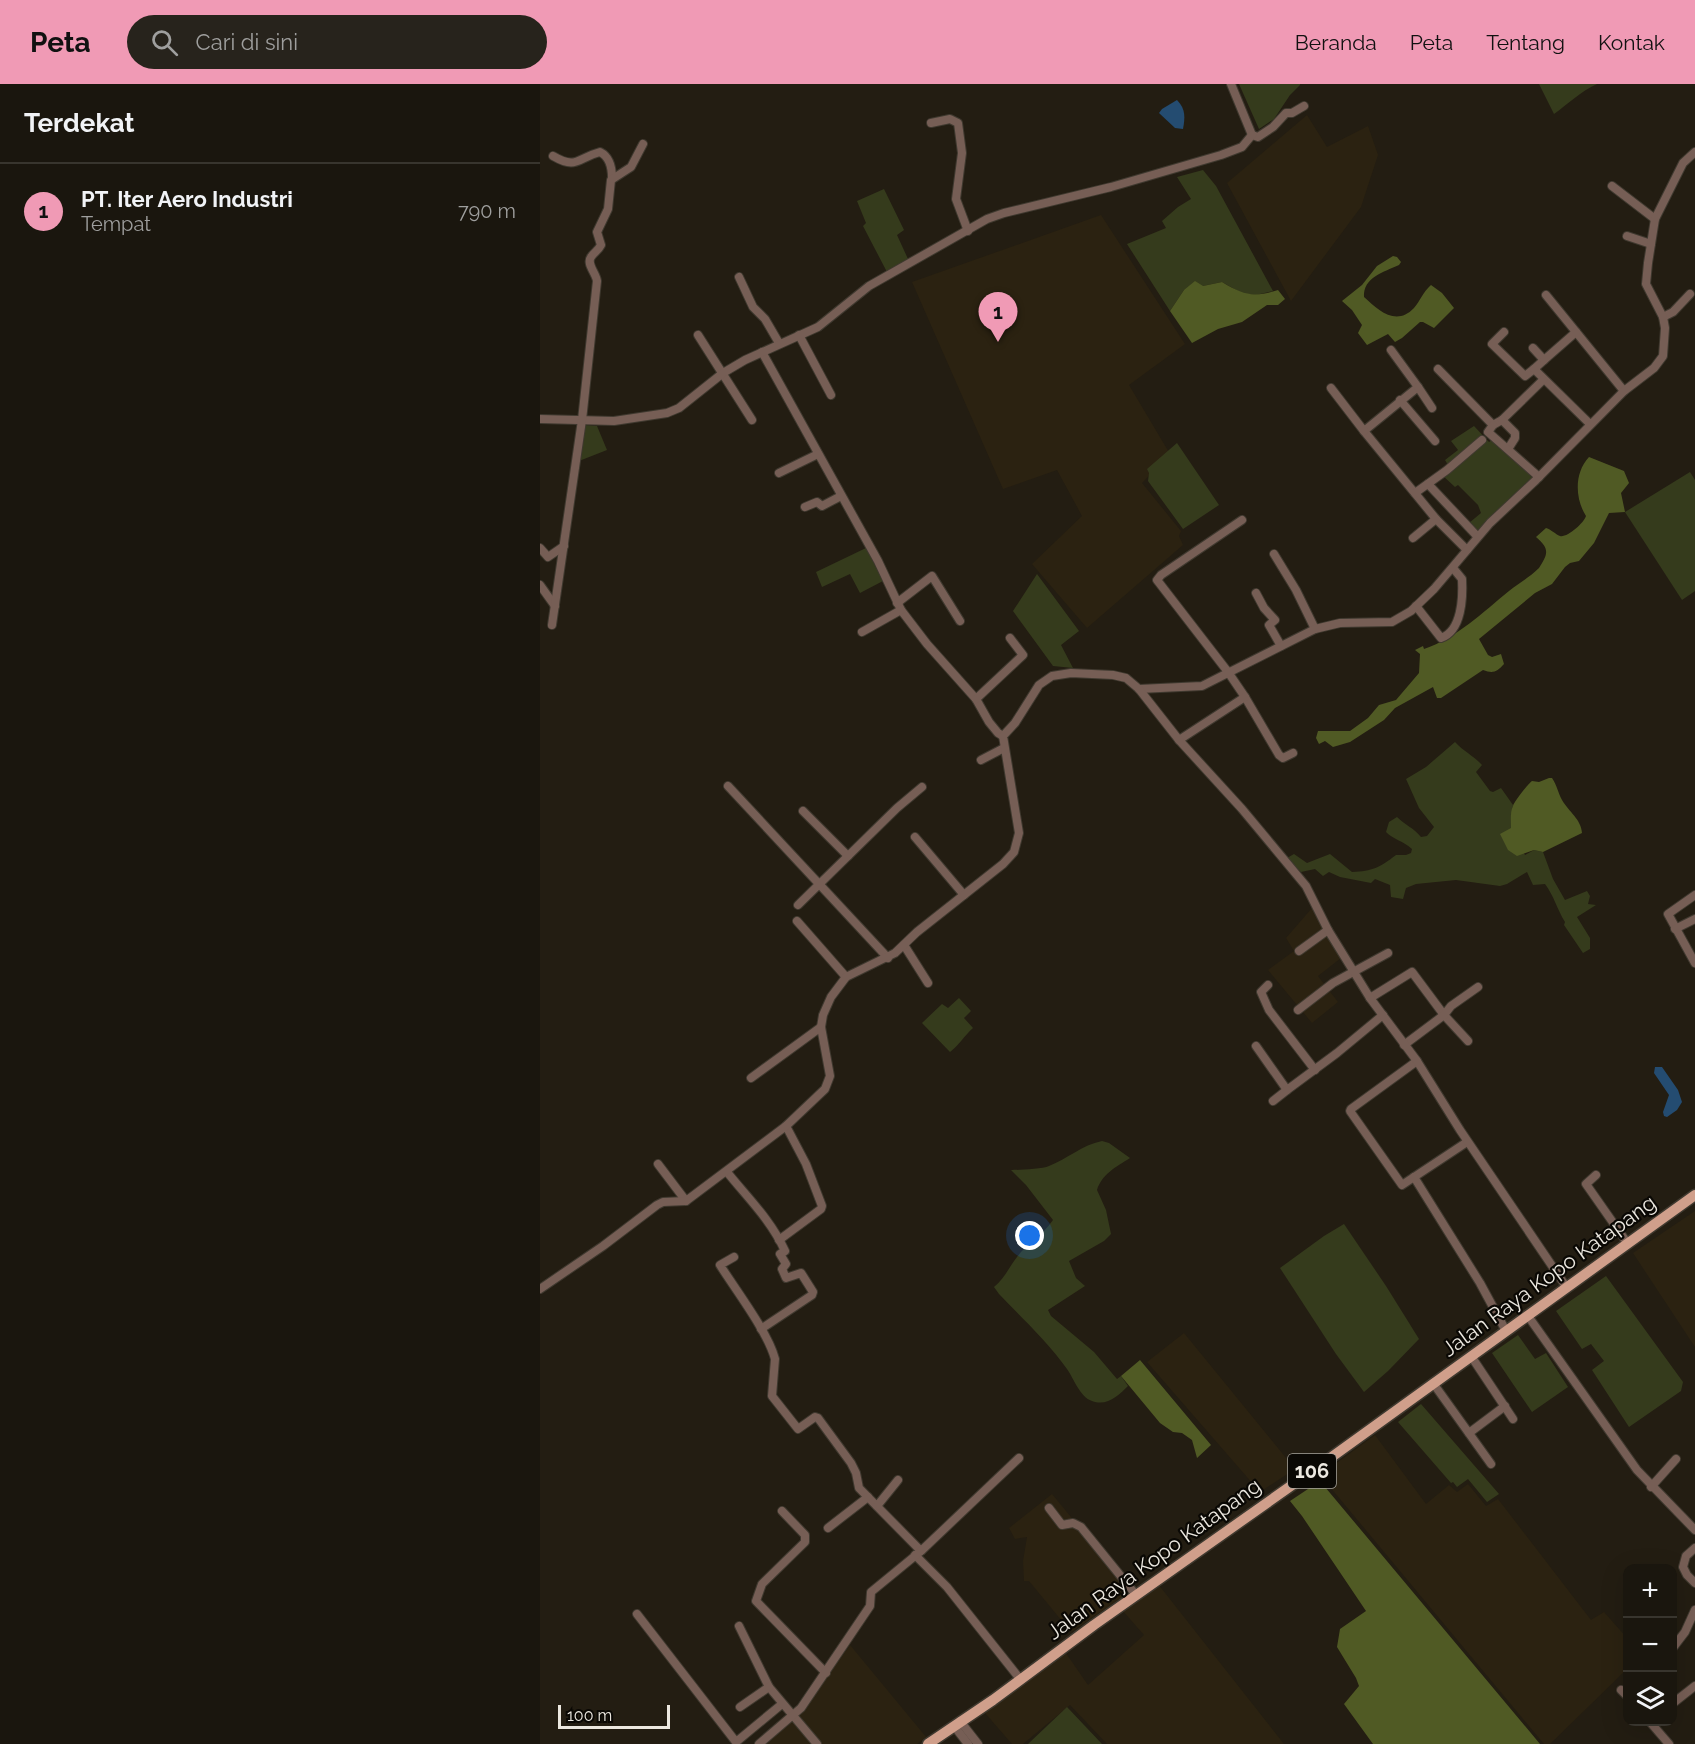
<!DOCTYPE html>
<html lang="id">
<meta charset="utf-8">
<style>
body{margin:0;font-family:Raleway,sans-serif;background:#27231c;color:#f1f3f6}
.controls{position:absolute;right:18px;bottom:18px;display:grid;overflow:hidden;border-radius:12px;box-shadow:0 6px 24px #0002}
.controls button{width:54px;height:54px;display:grid;place-items:center;padding:0;border:0;border-bottom:2px solid #38352e;background:#1a160e;color:#f1f3f6;font:30px sans-serif}
.scale{position:absolute;left:18px;bottom:15px;width:112px;box-sizing:border-box;padding-left:6px;border:3px solid #ece8e0;border-top:0;font-size:16px;line-height:21px;white-space:nowrap;color:#ece8e0;-webkit-text-stroke:4px #0a0804;paint-order:stroke}
.you{position:absolute;left:490px;top:1152px;width:21px;height:21px;margin:-15px;border:4px solid #fff;border-radius:50%;background:#1a73e8;box-shadow:0 0 0 9px #1a73e833}
.badge{display:grid;place-items:center;width:39px;height:39px;border-radius:50%;background:#f09ab5;color:#111;font-size:20px;font-weight:700}
.pin{position:absolute;translate:-50% -50px;filter:drop-shadow(0 2px 3px #0008)}
.pin::after{content:'';position:absolute;top:32px;width:21px;height:18px;background:inherit;clip-path:polygon(0 0,100% 0,50% 100%)}
.list{margin:0;padding:0;list-style:none}
h2{display:flex;justify-content:space-between;align-items:center;height:78px;margin:0;padding:0 24px;font-size:26px}
h2 small{font-size:20px;font-weight:400;color:#9f9f9e}
.list li{display:grid;grid-template-columns:39px 1fr auto;gap:18px;align-items:center;box-sizing:border-box;height:96px;padding:0 24px;border-top:2px solid #38352e}
.list b{display:block;font-size:22px;white-space:nowrap}
.list p{margin:0;font-size:20px;white-space:nowrap;color:#9f9f9e}
.list em{font-size:20px;font-style:normal;color:#9f9f9e}
.icon{flex:none;width:33px;height:33px;fill:none;stroke:currentColor;stroke-width:2;stroke-linecap:round;stroke-linejoin:round}
.map{position:relative;flex:none;width:1155px;height:1660px;overflow:hidden}
header{display:flex;align-items:center;gap:36px;box-sizing:border-box;height:84px;padding:0 30px;background:#f09ab5;color:#111}
header strong{font-size:28px}
nav{display:flex;gap:33px;margin-inline-start:auto;font-size:21px}
.search{width:420px;height:54px;background:#27231c;display:flex;align-items:center;gap:15px;box-sizing:border-box;padding:0 21px;border-radius:33px;color:#9f9f9e;font-size:22px}
main{display:flex}
aside{flex:1;background:#1a160e}
.map>svg:first-child{display:block}
</style>
<header>
<strong>Peta</strong>
<div class="search"><svg class="icon" aria-label="search" viewBox="0 0 24 24"><circle cx="10" cy="10" r="6"/><path d="M15 15l6 6"/></svg>Cari di sini</div>
<nav><a>Beranda</a><a>Peta</a><a>Tentang</a><a>Kontak</a></nav>
</header>
<main>
<aside>
<h2>Terdekat<small></small></h2>
<ul class="list">
<li><span class="badge">1</span><div><b>PT. Iter Aero Industri</b><p>Tempat</p></div><em>790 m</em></li>
</ul>
</aside>
<div class="map">
<svg width="1155" height="1660" viewBox="0 0 1155 1660">
<rect width="100%" height="100%" fill="#231d12"/>
<g fill="#2b2211">
<path d="M 767,31 L 787,63 L 828,42 L 838,71 L 821,123 L 751,217 L 687,99 Z"/>
<path d="M 561,131 L 645,260 L 589,301 L 630,370 L 602,399 L 641,447 L 639,452 L 643,461 L 547,544 L 492,480 L 542,432 L 517,386 L 463,405 L 372,198 Z"/>
<path d="M 772,824 L 801,874 L 778,892 L 798,918 L 772,939 L 728,886 L 754,867 L 746,854 Z"/>
<path d="M 1155,1127 L 1155,1263 L 1093,1169 Z"/>
<path d="M 644,1249 L 755,1385 L 720,1408 L 607,1278 Z"/>
<path d="M 835,1351 L 886,1420 L 909,1401 L 917,1408 L 928,1400 L 946,1422 L 958,1415 L 1051,1536 L 1064,1528 L 1087,1554 L 1087,1585 L 1010,1660 L 1004,1660 L 780,1391 Z"/>
<path d="M 512,1410 L 592,1507 L 531,1548 L 489,1497 L 484,1497 L 483,1477 L 487,1453 L 475,1455 L 469,1444 Z"/>
<path d="M 618,1500 L 744,1660 L 567,1660 L 530,1621 L 483,1660 L 472,1660 L 445,1629 L 523,1565 L 548,1601 L 604,1551 L 582,1526 Z"/>
<path d="M 310,1561 L 386,1653 L 377,1660 L 226,1660 L 263,1627 Z"/>
</g>
<g fill="#353b1c">
<path d="M 699,0 L 760,0 L 760,1 L 750,11 L 734,35 L 719,45 Z"/>
<path d="M 999,0 L 1057,0 C 1041,7 1028,20 1014,30 Z"/>
<path d="M 663,86 L 676,102 L 733,207 L 716,211 L 703,210 L 682,198 L 644,206 L 630,227 L 587,160 L 626,144 L 622,137 L 638,123 L 651,115 L 637,93 Z"/>
<path d="M 344,105 L 364,146 L 357,151 L 368,175 L 347,188 L 323,142 L 326,139 L 317,117 Z"/>
<path d="M 44,341 L 57,342 L 67,366 L 39,377 Z"/>
<path d="M 934,342 L 949,358 L 957,352 L 997,391 L 937,449 L 929,439 L 941,429 L 938,421 L 918,401 L 915,403 L 902,391 L 911,386 L 905,376 L 918,366 L 911,357 Z"/>
<path d="M 637,359 L 679,421 L 643,445 L 608,397 L 609,389 L 607,385 Z"/>
<path d="M 1150,388 L 1155,396 L 1155,507 L 1142,516 L 1085,428 Z"/>
<path d="M 326,464 L 343,497 L 320,509 L 310,490 L 282,503 L 276,488 Z"/>
<path d="M 497,490 L 539,547 L 521,561 L 533,584 L 513,582 L 473,527 Z"/>
<path d="M 915,658 C 923,667 934,672 942,681 L 936,688 L 950,707 L 953,708 L 961,704 L 973,721 L 971,744 L 985,771 L 994,766 L 1003,768 L 1013,795 L 1025,816 L 1047,807 L 1050,812 L 1048,820 L 1056,821 L 1037,833 L 1050,854 L 1050,865 L 1043,869 L 1024,841 L 1025,838 C 1017,825 1014,812 1005,800 L 993,801 L 987,788 L 967,800 L 960,802 L 916,796 L 876,800 L 866,804 L 863,815 L 851,813 L 850,801 L 835,795 L 831,799 L 800,793 L 789,788 L 783,792 L 775,785 L 761,788 L 747,774 L 754,770 L 767,779 L 790,770 L 812,788 C 833,787 839,784 856,771 L 866,771 L 871,769 L 872,765 C 862,756 854,756 846,748 L 849,738 L 857,733 C 865,741 874,744 881,753 L 887,752 L 894,743 L 879,724 L 866,695 L 886,683 Z"/>
<path d="M 419,914 L 431,927 L 424,934 L 433,944 C 424,952 419,961 410,968 L 382,939 L 402,920 L 408,924 Z"/>
<path d="M 562,1057 L 569,1059 L 590,1074 C 576,1083 562,1090 557,1106 L 566,1126 L 571,1150 L 564,1157 L 529,1177 L 536,1194 L 545,1202 L 508,1226 L 511,1232 L 554,1268 L 577,1295 L 581,1292 L 588,1302 C 579,1311 567,1323 552,1317 C 540,1313 534,1295 527,1285 C 508,1258 482,1234 459,1210 L 454,1203 C 465,1194 469,1183 477,1173 C 487,1159 503,1151 513,1136 L 486,1101 L 471,1086 C 479,1086 502,1085 509,1082 C 527,1075 542,1061 562,1057 Z"/>
<path d="M 804,1140 L 846,1202 L 879,1255 L 848,1287 L 824,1308 L 796,1270 L 740,1184 L 784,1152 Z"/>
<path d="M 1066,1192 L 1143,1298 L 1141,1307 L 1089,1343 L 1052,1286 L 1064,1277 L 1051,1260 L 1042,1265 L 1016,1227 Z"/>
<path d="M 978,1251 L 995,1275 L 1006,1269 L 1028,1303 L 992,1328 L 952,1269 Z"/>
<path d="M 881,1320 L 959,1410 L 947,1418 L 928,1395 L 917,1403 L 913,1398 L 911,1399 L 858,1338 Z"/>
<path d="M 527,1623 L 562,1660 L 488,1660 Z"/>
</g>
<g fill="#505a24">
<path d="M 853,172 L 857,173 L 861,178 L 859,181 C 844,188 823,193 824,213 C 838,226 856,243 874,224 C 880,217 883,208 891,201 L 902,209 L 914,224 L 894,244 L 883,238 L 880,238 L 862,254 L 855,258 L 848,250 L 827,261 L 818,249 L 822,241 L 812,226 L 802,217 L 822,201 L 837,182 Z"/>
<path d="M 655,197 L 663,202 L 682,198 C 704,211 713,214 738,206 L 745,215 L 738,221 L 727,221 L 702,238 L 678,245 L 652,259 L 630,227 L 644,206 Z"/>
<path d="M 1049,373 L 1084,387 L 1089,399 L 1081,409 L 1085,428 L 1069,429 L 1054,459 L 1039,477 L 1030,479 L 1025,483 L 1012,500 L 995,509 L 939,555 L 948,571 L 952,573 L 961,570 L 964,580 C 957,588 953,590 943,586 L 901,614 L 897,614 L 893,603 L 855,624 L 844,636 L 810,658 L 793,663 L 785,657 L 779,660 L 776,654 L 778,647 L 810,647 L 828,634 L 839,621 L 856,616 L 879,589 L 880,570 L 875,566 L 883,562 L 884,565 C 917,554 943,528 969,507 C 979,499 990,493 999,484 C 1008,470 1010,465 996,453 L 1006,444 C 1012,446 1015,450 1020,452 C 1027,454 1044,439 1046,432 C 1035,415 1034,389 1049,373 Z"/>
<path d="M 1009,694 L 1012,694 C 1017,701 1018,709 1022,716 C 1029,728 1041,735 1042,749 L 1003,768 L 994,766 L 977,772 L 968,766 L 960,750 L 971,744 C 971,737 970,728 973,722 C 974,718 988,700 992,697 L 999,698 Z"/>
<path d="M 600,1276 L 671,1361 L 657,1374 L 652,1356 L 642,1349 L 633,1348 L 620,1339 L 581,1292 Z"/>
<path d="M 780,1397 L 1000,1660 L 833,1660 L 804,1620 L 819,1602 L 816,1594 L 797,1563 L 800,1545 L 826,1527 L 762,1432 L 750,1417 Z"/>
</g>
<g fill="#244c71">
<path d="M 637,16 C 646,25 645,34 643,45 L 635,44 L 619,29 L 622,25 Z"/>
<path d="M 1115,983 L 1122,983 L 1138,1006 L 1142,1018 L 1137,1026 L 1127,1033 L 1124,1032 L 1123,1028 L 1129,1011 L 1114,989 Z"/>
</g>
<g fill="none" stroke-linecap="round" stroke-linejoin="round">
<defs>
<g id="minor">
<path d="M 691,0 L 712,51"/>
<path d="M 391,39 L 410,35 L 418,39 L 422,69 L 416,115 L 428,147"/>
<path d="M 712,51 L 718,53 L 733,43 L 746,29 L 752,29 L 764,22"/>
<path d="M 13,72 C 37,86 37,74 60,68 C 70,73 72,83 72,94"/>
<path d="M 1072,102 L 1115,135"/>
<path d="M 1087,152 L 1111,160"/>
<path d="M 199,193 L 213,223 L 225,235 L 239,259"/>
<path d="M 1006,211 L 1084,307"/>
<path d="M 1123,233 L 1133,228 L 1150,210"/>
<path d="M 964,248 L 952,260 L 985,292 L 994,285"/>
<path d="M 158,251 L 212,336"/>
<path d="M 259,251 L 291,311"/>
<path d="M 993,264 L 1004,276 L 994,285 L 1050,340"/>
<path d="M 851,266 L 878,303 L 824,347 L 896,435 L 927,466"/>
<path d="M 222,268 L 338,477 L 361,526 L 387,560 L 436,615 L 449,638 L 458,649 L 463,652"/>
<path d="M 1004,276 L 1036,248"/>
<path d="M 898,285 L 953,341 L 962,336 L 1003,296"/>
<path d="M 878,303 L 892,324"/>
<path d="M 791,304 L 824,347"/>
<path d="M 860,316 L 895,357"/>
<path d="M 0,335 L 74,337 L 127,329 L 139,324 L 183,289 L 205,276 L 278,243 L 329,202 L 447,135 L 464,129 L 571,103 L 681,71 L 702,63 L 712,51"/>
<path d="M 962,336 L 975,349 L 975,354 L 968,365"/>
<path d="M 953,341 L 948,348 L 999,393"/>
<path d="M 239,389 L 278,370"/>
<path d="M 888,400 L 937,452"/>
<path d="M 875,409 L 907,386 L 942,356"/>
<path d="M 265,423 L 277,418 L 282,422 L 301,412"/>
<path d="M 702,436 L 621,491 L 617,496 L 688,588 L 705,613 L 739,671 L 743,674 L 753,669"/>
<path d="M 873,454 L 896,435"/>
<path d="M 0,464 L 8,473 L 24,462"/>
<path d="M 734,470 L 756,506 L 775,545"/>
<path d="M 0,501 L 15,522"/>
<path d="M 716,509 L 724,524 L 735,536 L 729,541 L 741,562"/>
<path d="M 357,519 L 392,492 L 420,537"/>
<path d="M 876,522 L 901,554 C 922,547 923,513 922,495 L 913,484"/>
<path d="M 12,541 L 42,336 L 57,197 C 56,189 46,180 51,173 C 54,168 58,167 61,161 L 57,148 L 68,125 L 71,96 L 91,83 L 103,60"/>
<path d="M 322,548 L 361,526"/>
<path d="M 599,605 L 662,602 L 775,545 L 800,539 L 852,538 L 871,527 L 894,505 L 950,439 L 996,396 L 1084,307 L 1114,284 L 1123,272 L 1125,244 L 1123,233 L 1106,200 L 1108,179 L 1115,135 L 1143,79 L 1155,68"/>
<path d="M 436,615 L 483,571 L 470,554"/>
<path d="M 639,656 L 705,613"/>
<path d="M 441,676 L 464,664"/>
<path d="M 188,702 L 348,874"/>
<path d="M 263,727 L 308,772"/>
<path d="M 375,753 L 424,811"/>
<path d="M 1155,811 L 1128,830 L 1155,879"/>
<path d="M 258,821 L 357,724 L 382,703"/>
<path d="M 257,837 L 306,893"/>
<path d="M 1135,845 L 1155,835"/>
<path d="M 364,861 L 388,899"/>
<path d="M 759,867 L 788,846"/>
<path d="M 728,901 L 721,908 L 729,926 L 775,986"/>
<path d="M 830,914 L 872,888 L 904,931 L 928,957"/>
<path d="M 758,926 L 793,899 L 848,869"/>
<path d="M 864,961 L 904,931 L 911,922 L 938,903"/>
<path d="M 716,962 L 747,1006 L 797,969 L 843,931"/>
<path d="M 877,977 L 811,1025 L 810,1027 L 862,1101 L 927,1058"/>
<path d="M 211,994 L 281,943"/>
<path d="M 733,1017 L 747,1006"/>
<path d="M 118,1080 L 146,1117"/>
<path d="M 187,1088 C 207,1113 231,1136 245,1167 L 240,1170 L 246,1180 L 242,1185 L 246,1194 L 261,1189 L 273,1208 L 272,1211 L 221,1245"/>
<path d="M 1056,1091 L 1046,1100 L 1088,1160"/>
<path d="M 874,1093 L 940,1199 L 966,1247"/>
<path d="M 239,1156 L 281,1125 L 282,1122 L 266,1080 L 246,1042"/>
<path d="M 194,1173 L 180,1181 C 195,1205 228,1248 235,1275 L 232,1312 L 258,1345 L 275,1333 L 278,1334 L 311,1379 L 316,1389 L 319,1404 L 381,1467"/>
<path d="M 0,1205 L 63,1162 L 117,1121 L 123,1118 L 146,1117 L 246,1042 L 285,1005 L 290,992 L 281,943 L 283,931 L 291,913 L 306,893 L 355,869 L 377,848 L 463,780 L 474,768 L 479,749 L 463,652 L 475,639 L 499,601 L 512,592 L 531,589 L 573,591 L 586,594 L 599,605 L 639,656 L 702,725 L 766,802 L 788,846 L 830,914 L 877,977 L 920,1046 L 1027,1204"/>
<path d="M 988,1232 L 1097,1386 L 1155,1446"/>
<path d="M 931,1272 L 973,1335"/>
<path d="M 893,1299 L 951,1380"/>
<path d="M 929,1349 L 965,1322"/>
<path d="M 1111,1403 L 1136,1375"/>
<path d="M 337,1422 L 358,1396"/>
<path d="M 509,1424 L 522,1441 L 533,1439 L 541,1443 L 596,1511"/>
<path d="M 242,1427 L 265,1451 L 265,1458 L 222,1500 L 216,1517 L 286,1589"/>
<path d="M 288,1444 L 328,1413"/>
<path d="M 1155,1464 L 1146,1472 L 1143,1483 L 1147,1491 L 1155,1499"/>
<path d="M 375,1471 L 407,1503 L 480,1595"/>
<path d="M 97,1530 L 196,1658 L 242,1620"/>
<path d="M 199,1542 L 229,1603 L 277,1660"/>
<path d="M 1132,1565 L 1145,1548 L 1155,1526"/>
<path d="M 1081,1606 L 1088,1613"/>
<path d="M 1132,1620 L 1155,1602"/>
<path d="M 200,1623 L 229,1603"/>
<path d="M 420,1637 L 438,1660"/>
<path d="M 1110,1638 L 1129,1660"/>
<path d="M 414,1642 L 428,1660"/>
<path d="M 219,1660 L 261,1624 L 330,1522 L 331,1508 L 381,1467 L 479,1374"/>
</g>
<path id="major" d="M 388,1660 L 453,1616 L 554,1541 L 782,1380 L 1155,1111"/>
</defs>
<use href="#minor" stroke="#3f392f" stroke-width="10"/>
<use href="#major" stroke="#3f392f" stroke-width="13"/>
<use href="#minor" stroke="#765e55" stroke-width="8"/>
<use href="#major" stroke="#d09f8b" stroke-width="10"/>
</g>
<g text-anchor="middle" stroke-width="4.5" stroke-linejoin="round" paint-order="stroke">
<rect fill="#0a0804" stroke="#a8a59e" stroke-width="1.5" x="748" y="1370" width="48" height="34" rx="4.5"/>
<g font-size="20" font-weight="bold" fill="#ece8e0">
<text x="772" y="1394">106</text>
</g>
<g font-size="21" fill="#ece8e0" stroke="#0a0804">
<text transform="translate(1009 1192) rotate(-36)" y="7">Jalan Raya Kopo Katapang</text>
<text transform="translate(614 1475) rotate(-36)" y="7">Jalan Raya Kopo Katapang</text>
</g>
</g>
</svg>
<div class="controls">
<button>+</button>
<button>−</button>
<button><svg class="icon" aria-label="layers" viewBox="0 0 24 24"><path d="M12 4l9 5-9 5-9-5zM3 14l9 5 9-5"/></svg></button>
</div>
<div class="scale">100 m</div>
<div class="you"></div>
<div class="pin badge" style="left:458px;top:258px">1</div>
</div>
</main>
